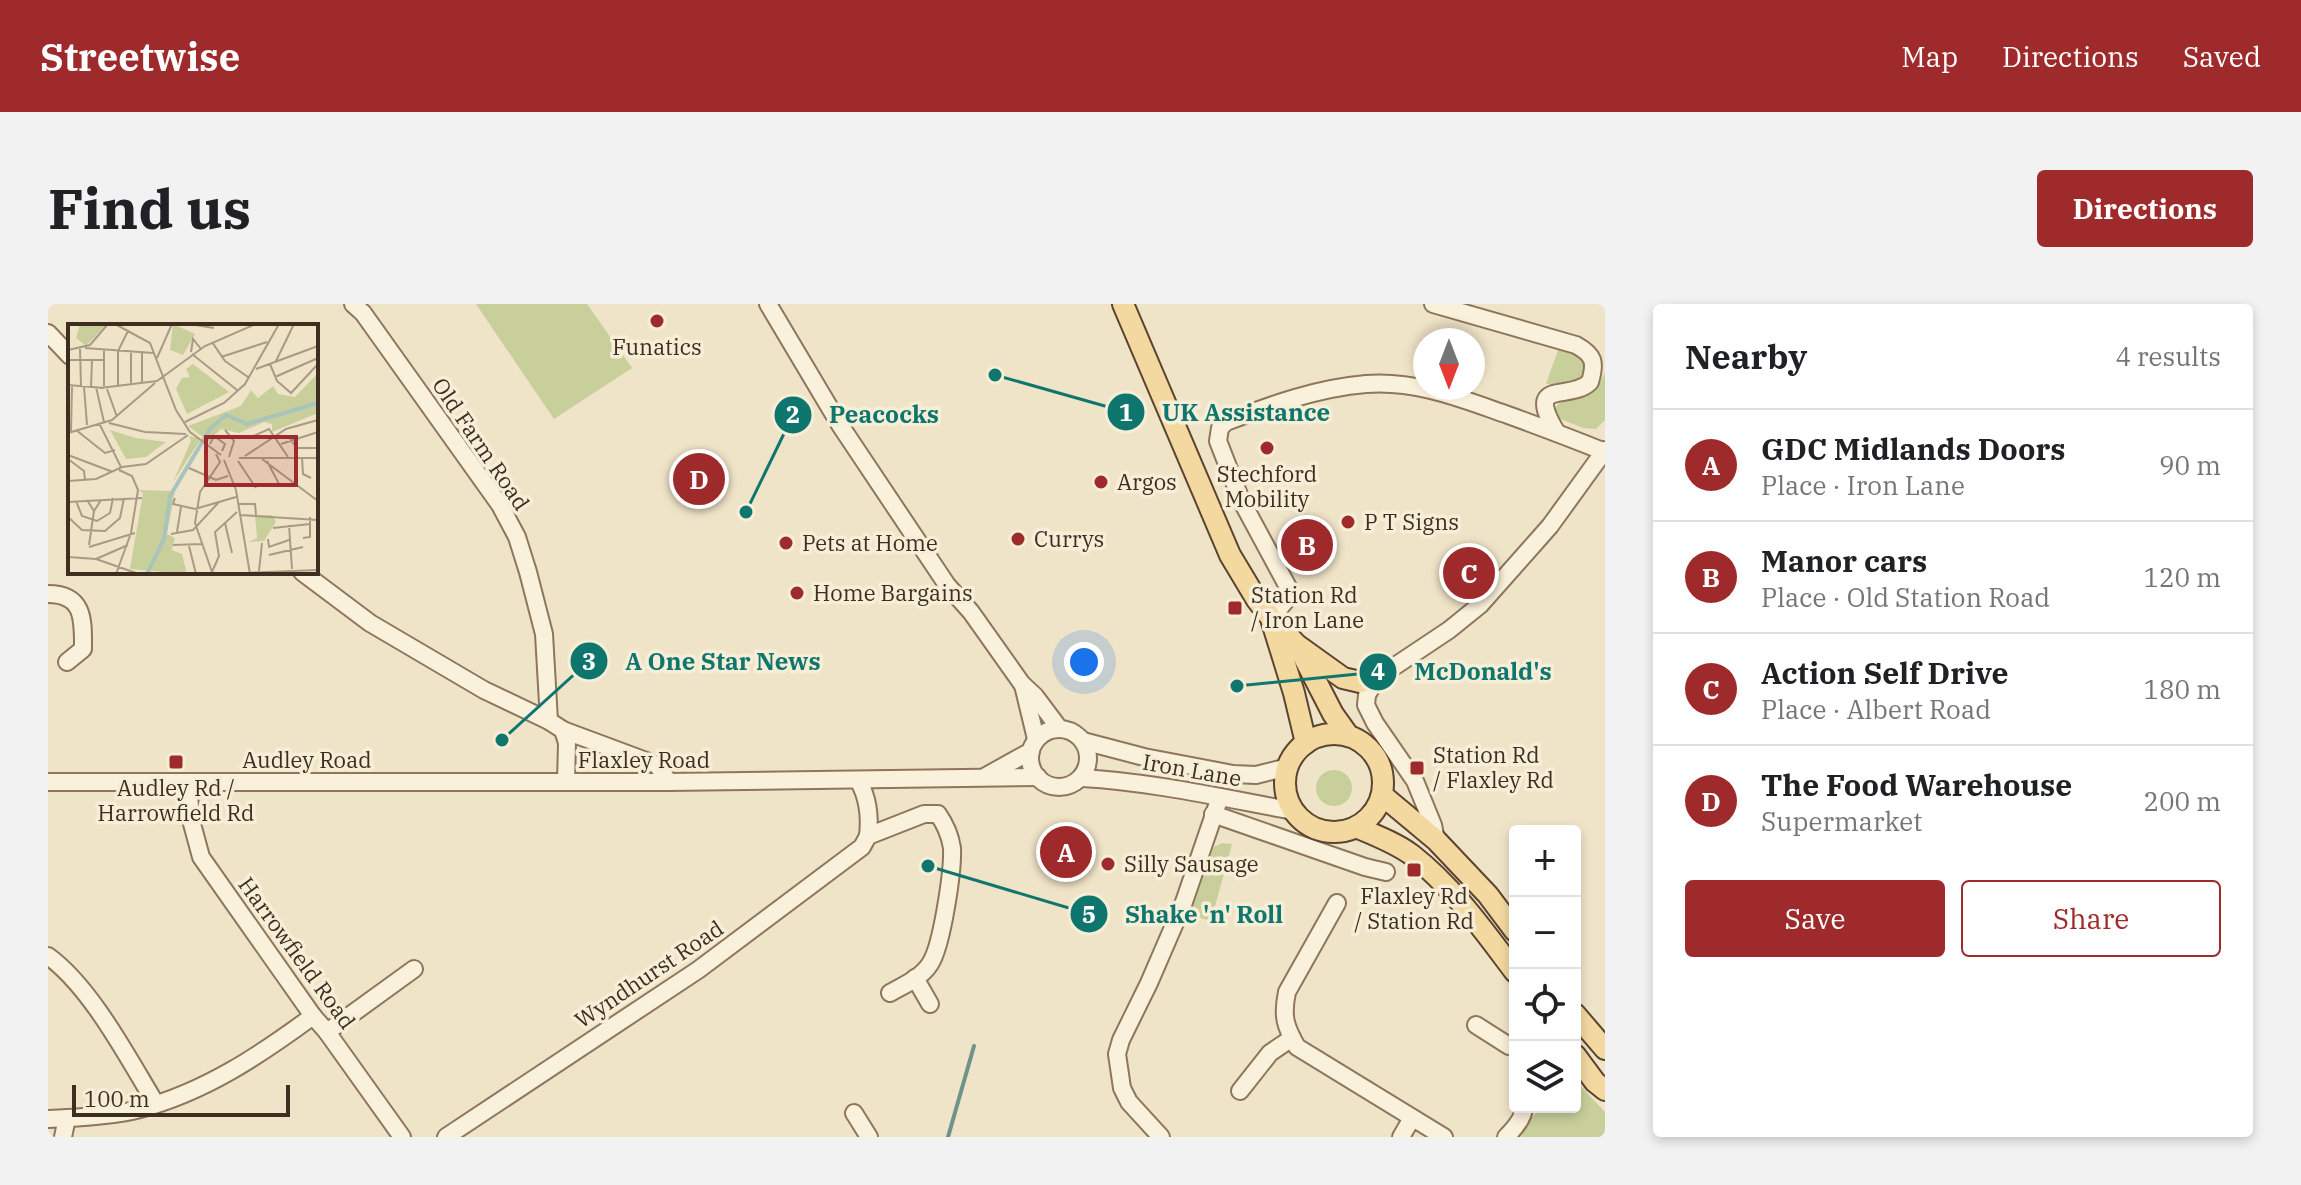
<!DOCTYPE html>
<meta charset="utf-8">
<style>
body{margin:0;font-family:"IBM Plex Serif",serif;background:#f2f2f2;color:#202124}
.controls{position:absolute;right:24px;bottom:24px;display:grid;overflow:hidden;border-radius:8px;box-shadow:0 4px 12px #0003}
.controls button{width:72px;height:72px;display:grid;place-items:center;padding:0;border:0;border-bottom:2px solid #e0e0e0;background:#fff;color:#202124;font:40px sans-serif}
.compass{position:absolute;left:1365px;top:24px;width:72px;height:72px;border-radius:50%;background:#fff;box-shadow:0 4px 12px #0003;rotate:180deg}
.scale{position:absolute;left:24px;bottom:20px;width:218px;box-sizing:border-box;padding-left:8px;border:4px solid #3d2e20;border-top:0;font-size:22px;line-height:28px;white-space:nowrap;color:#3d2e20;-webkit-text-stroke:6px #f7eed8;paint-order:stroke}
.you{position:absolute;left:1036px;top:358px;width:28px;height:28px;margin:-20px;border:6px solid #fff;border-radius:50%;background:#1a73e8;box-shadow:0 0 0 12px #1a73e833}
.badge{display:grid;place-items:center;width:52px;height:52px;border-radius:50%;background:#9e2a2b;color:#fff;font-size:26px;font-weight:700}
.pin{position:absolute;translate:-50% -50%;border:4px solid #fff;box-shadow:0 2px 8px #0006}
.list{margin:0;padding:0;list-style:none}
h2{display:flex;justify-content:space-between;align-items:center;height:104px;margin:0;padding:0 32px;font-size:34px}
h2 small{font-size:26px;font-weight:400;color:#757577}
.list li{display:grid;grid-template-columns:52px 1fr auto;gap:24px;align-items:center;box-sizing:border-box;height:112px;padding:0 32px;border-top:2px solid #e0e0e0}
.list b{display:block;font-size:30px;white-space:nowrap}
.list p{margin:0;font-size:26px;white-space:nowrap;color:#757577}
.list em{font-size:26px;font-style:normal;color:#757577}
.actions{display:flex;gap:16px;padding:24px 32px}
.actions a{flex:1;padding:18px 0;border:2px solid #9e2a2b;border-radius:8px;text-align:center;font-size:28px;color:#9e2a2b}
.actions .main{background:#9e2a2b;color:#fff}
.icon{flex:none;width:44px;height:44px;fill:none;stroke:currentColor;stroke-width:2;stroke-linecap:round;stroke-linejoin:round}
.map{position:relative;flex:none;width:1557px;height:833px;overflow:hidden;border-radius:8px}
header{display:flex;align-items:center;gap:48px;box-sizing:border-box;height:112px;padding:0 40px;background:#9e2a2b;color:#fff}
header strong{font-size:38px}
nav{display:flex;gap:44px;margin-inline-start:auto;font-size:28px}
.intro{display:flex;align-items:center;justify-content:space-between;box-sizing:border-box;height:192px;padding:0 48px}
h1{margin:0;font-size:56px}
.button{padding:20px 36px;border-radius:8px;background:#9e2a2b;color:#fff;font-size:28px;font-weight:700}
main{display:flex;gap:48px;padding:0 48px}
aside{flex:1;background:#fff;border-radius:8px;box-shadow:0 4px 12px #0003}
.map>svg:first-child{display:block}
</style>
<header>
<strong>Streetwise</strong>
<nav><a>Map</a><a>Directions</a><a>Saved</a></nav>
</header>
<div class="intro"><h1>Find us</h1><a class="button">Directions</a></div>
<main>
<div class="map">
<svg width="1557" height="833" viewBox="0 0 1557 833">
<rect width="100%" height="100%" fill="#f0e4c8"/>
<g fill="#c9cf9b">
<path d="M 428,0 L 539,0 L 584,64 L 506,115 Z"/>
<path d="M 1510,46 L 1527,47 L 1540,58 L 1535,74 L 1527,79 L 1498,80 Z"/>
<path d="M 1557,69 L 1557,116 L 1548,125 L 1535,124 L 1510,114 L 1507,104 C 1523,84 1541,104 1557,69 Z"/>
<circle cx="1286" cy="484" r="18"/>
<path d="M 1174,539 L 1184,540 L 1163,617 L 1142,611 L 1166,543 Z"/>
<path d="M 1527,776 L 1557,808 L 1557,833 L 1473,833 L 1485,812 L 1494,803 L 1527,803 Z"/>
</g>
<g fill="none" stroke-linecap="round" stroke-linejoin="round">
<path stroke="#6f938a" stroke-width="4" d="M 900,833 L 926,742"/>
<defs>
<g id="minor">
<path d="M 305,0 L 315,9 L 452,201 L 469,233 L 480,268 L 496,330 L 501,417"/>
<path d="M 720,0 L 792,121 L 899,281 L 923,308 L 974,380 L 987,392 L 1011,424"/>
<path d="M 1385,0 L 1528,41 C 1546,51 1548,58 1542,78 C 1522,98 1475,73 1509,129"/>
<path d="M 0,29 L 22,52"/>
<path d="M 254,268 L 322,319 L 436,386 L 501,417 L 515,426 L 609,461 L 621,478"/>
<path d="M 0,290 C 37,290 35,317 35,345 L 19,358"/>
<path d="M 1223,314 L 1240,294 L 1241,285 L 1193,196 L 1170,137 L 1172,124 L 1178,118 C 1223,101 1269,84 1318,80 C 1368,76 1414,95 1460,111 C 1493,123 1525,135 1557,148"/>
<path d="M 975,381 L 988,435"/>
<circle cx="1011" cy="454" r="29"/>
<path d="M 515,426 L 519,439 L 518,478"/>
<path d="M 1035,437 L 1096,453 L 1185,470 L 1208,471 L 1240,463"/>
<path d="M 938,472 L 983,447"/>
<path d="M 1034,474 C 1105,478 1175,494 1246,507"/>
<path d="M 810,476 C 820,493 822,514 820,532"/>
<path d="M 0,478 L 621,478 L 990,473"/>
<path d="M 140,478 L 143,516 L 153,553 L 265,712 L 279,728 L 354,833"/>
<path d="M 1165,510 L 1317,563 L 1338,568"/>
<path d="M 1388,536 L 1385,521 L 1367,477 L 1327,419 L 1318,401 L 1319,391 L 1329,374 L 1401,326 L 1432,301 L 1502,222 L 1557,146"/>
<path d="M 1289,599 L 1239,688 C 1234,712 1237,722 1249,743 L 1396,833"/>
<path d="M 0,652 C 43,683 80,754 108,800"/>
<path d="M 867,674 L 882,700"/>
<path d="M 1428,721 L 1461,742"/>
<path d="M 279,728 L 366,665"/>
<path d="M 1192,787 L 1222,749 L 1244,734"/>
<path d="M 806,809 L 821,833"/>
<path d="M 0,815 C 28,814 65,812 92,805 C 157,788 212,751 265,712"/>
<path d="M 15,833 L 19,814"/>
<path d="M 398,833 L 650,666 L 814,543 L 820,532 L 876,510 L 890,510 C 897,520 902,531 904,544 C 905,567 894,642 882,660 C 873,674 856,681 842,689"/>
<path d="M 1113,833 L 1081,798 L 1074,784 L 1069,750 L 1073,736 L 1101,679 L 1136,598 L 1172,493"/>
<path d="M 1353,833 L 1364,814"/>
<path d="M 1458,833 C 1466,825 1476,814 1476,803"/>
</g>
<g id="major">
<path d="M 1075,0 L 1182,251 L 1209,296 L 1223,314 L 1249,341 L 1295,374 L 1312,378 L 1329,374"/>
<path d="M 1224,318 L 1246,389 L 1258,439"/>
<path d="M 1253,348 L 1285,410 L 1300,431"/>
<circle cx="1286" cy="479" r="49"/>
<path d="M 1334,491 L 1388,536 L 1440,591 L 1467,627"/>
<path d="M 1308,523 C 1327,531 1348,539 1364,551 C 1405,583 1436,627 1467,668"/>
<path d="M 1527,710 L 1557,745"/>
<path d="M 1527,751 L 1547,778 L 1557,786"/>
</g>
</defs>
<use href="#minor" stroke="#8d765c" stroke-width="20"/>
<use href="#major" stroke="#5b4430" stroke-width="24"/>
<use href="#minor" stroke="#faf1dc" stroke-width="16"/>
<use href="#major" stroke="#f3d9a0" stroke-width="20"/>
</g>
<g fill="#9e2a2b" stroke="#f7eed8" stroke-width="3">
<circle cx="609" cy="17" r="8"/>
<circle cx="1219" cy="144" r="8"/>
<circle cx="1053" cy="178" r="8"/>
<circle cx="1300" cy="218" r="8"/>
<circle cx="970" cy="235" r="8"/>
<circle cx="738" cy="239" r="8"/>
<circle cx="749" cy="289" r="8"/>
<rect x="1179" y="296" width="16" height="16" rx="4"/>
<rect x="120" y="450" width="16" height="16" rx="4"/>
<rect x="1361" y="456" width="16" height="16" rx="4"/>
<circle cx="1060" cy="560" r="8"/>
<rect x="1358" y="558" width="16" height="16" rx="4"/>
</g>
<g text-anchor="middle" stroke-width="7" stroke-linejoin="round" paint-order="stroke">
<g font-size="22" fill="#3d2e20" stroke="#f7eed8" text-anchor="start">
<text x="609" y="51" text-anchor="middle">Funatics</text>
<text x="1219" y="178" text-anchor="middle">Stechford<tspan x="1219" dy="25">Mobility</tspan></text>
<text x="1069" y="186">Argos</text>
<text x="1316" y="226">P T Signs</text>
<text x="986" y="243">Currys</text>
<text x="754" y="247">Pets at Home</text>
<text x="765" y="297">Home Bargains</text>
<text x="1203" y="299">Station Rd<tspan x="1203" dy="25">/ Iron Lane</tspan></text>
<text x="1385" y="459">Station Rd<tspan x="1385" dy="25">/ Flaxley Rd</tspan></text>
<text x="128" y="492" text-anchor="middle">Audley Rd /<tspan x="128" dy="25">Harrowfield Rd</tspan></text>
<text x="1076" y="568">Silly Sausage</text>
<text x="1366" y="600" text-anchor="middle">Flaxley Rd<tspan x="1366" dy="25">/ Station Rd</tspan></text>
</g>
<g font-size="22" fill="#3d2e20" stroke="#f7eed8">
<text transform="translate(433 140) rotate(56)" y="8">Old Farm Road</text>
<text x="259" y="464">Audley Road</text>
<text x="596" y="464">Flaxley Road</text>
<text transform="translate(1144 466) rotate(10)" y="8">Iron Lane</text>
<text transform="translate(249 649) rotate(54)" y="8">Harrowfield Road</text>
<text transform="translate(601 670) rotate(-34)" y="8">Wyndhurst Road</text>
</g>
</g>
<g transform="translate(20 20)">
<rect width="250" height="250" fill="#f0e4c8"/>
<path d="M 12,0 L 39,0 L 18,22 L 8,14 ZM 105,0 L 127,10 L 115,31 L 102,26 ZM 125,40 L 161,68 L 119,90 L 108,65 L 114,54 L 122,53 L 118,45 ZM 250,49 L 250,89 L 204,108 L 204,100 L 196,98 L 171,109 L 153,105 L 140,117 L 120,102 L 173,82 L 183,66 L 190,74 L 205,62 L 210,70 L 227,73 ZM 42,106 L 68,114 L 98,118 L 78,133 L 58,135 ZM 121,112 L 133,115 L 105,158 L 123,117 ZM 70,166 L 107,167 L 99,210 L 107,214 L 104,226 L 114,230 L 119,250 L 62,245 L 75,169 ZM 187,191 L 204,191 L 208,198 L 196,217 L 180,218 L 189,214 Z" fill="#c9cf9b"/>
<path fill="none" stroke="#a9c4bc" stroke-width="4" d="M 79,250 L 96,215 L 102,172 L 142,105 L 158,91 L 179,100 L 250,79"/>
<path fill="none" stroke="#a89b85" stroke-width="2" d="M 47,0 L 82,19 L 108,86 L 122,108 L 153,131M 121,0 L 146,4M 144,18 L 157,37 L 180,53M 17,24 L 85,29M 12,25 L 13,62M 36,25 L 36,62M 0,26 L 22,21 L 40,0M 123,28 L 125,15 L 133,25M 124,30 L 169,66M 153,33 L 199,18M 89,34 L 104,0M 0,36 L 36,36M 208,37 L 226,0M 202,40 L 209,57 L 223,69 L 250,40M 188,45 L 250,22M 207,53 L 250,34M 63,59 L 63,29M 74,59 L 74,29M 0,61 L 36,64M 50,62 L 50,27 L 60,7M 16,63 L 19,101M 23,63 L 24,36M 28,63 L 36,98M 32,64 L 89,57 L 137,22 L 188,0M 39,65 L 49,93M 117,98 L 156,79 L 177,60 L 211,0M 31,99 L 53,143M 41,99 L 77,108 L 118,110M 8,106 L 37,129 L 47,126M 157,106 L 166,117 L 161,133M 3,107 L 4,62M 0,109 L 44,96 L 87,59M 181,114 L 201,105 L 220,133M 222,115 L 229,124 L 250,124M 142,120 L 146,112 L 157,120 L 154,127M 213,120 L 250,108M 0,131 L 45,148M 177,132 L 218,105 L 250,96M 171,134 L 250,134M 234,134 L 235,150 L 243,154M 0,135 L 16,147 L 17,156M 194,135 L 250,177M 156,136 L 168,166 L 182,250M 170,137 L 188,164M 199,137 L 212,162 L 230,161M 121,144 L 148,156 L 160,152M 0,157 L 28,155 L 54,143 L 78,140 L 120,111M 107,174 L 105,180 L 127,185 L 168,173M 19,176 L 26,187 L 33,176M 8,177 L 14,192 L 29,197 L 42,189 L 45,174M 0,178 L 74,174M 171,180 L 187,180 L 188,191M 172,191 L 250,196M 0,193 L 14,206 L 37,207 L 52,194 L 56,174M 157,199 L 164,229M 221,201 L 224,245M 205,204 L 242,200M 109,208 L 113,183M 103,210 L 125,206 L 151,178M 235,214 L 242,213 L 242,193M 200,215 L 201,223 L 221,216M 21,221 L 26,187M 105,221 L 134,220M 121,222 L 128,250M 21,223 L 67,209M 201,231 L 235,223M 0,233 L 28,235 L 71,250M 28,235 L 60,221M 191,247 L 194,219M 144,248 L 127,199 L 132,168 L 152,138 L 148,130M 144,248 L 151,232 L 147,208 L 169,188M 48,250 L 63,209 L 70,166 L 64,152 L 51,146M 150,250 L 250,246"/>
<path fill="#9e2a2b" fill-opacity="0.15" stroke="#9e2a2b" stroke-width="4" d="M 138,113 L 228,113 L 228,161 L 138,161 Z"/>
<rect width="250" height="250" fill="none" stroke="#3d2e20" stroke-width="4"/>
</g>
<path fill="none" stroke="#0f766e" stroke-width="3" d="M947 71L1078 108M698 208L745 111M454 436L541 357M1189 382L1330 368M880 562L1041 610"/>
<g fill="#0f766e" stroke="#f7eed8" stroke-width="3">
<circle cx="947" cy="71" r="8"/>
<circle cx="698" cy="208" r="8"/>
<circle cx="454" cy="436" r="8"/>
<circle cx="1189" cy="382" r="8"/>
<circle cx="880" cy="562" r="8"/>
<circle cx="1078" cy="108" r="20"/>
<circle cx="745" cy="111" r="20"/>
<circle cx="541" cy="357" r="20"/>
<circle cx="1330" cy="368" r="20"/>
<circle cx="1041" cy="610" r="20"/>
</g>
<g font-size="24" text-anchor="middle" font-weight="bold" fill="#fff">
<text x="1078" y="117">1</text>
<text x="745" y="119">2</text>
<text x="541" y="366">3</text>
<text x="1330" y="376">4</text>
<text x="1041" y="619">5</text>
</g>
<g font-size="24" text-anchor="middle" font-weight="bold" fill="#0f766e" stroke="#f7eed8" stroke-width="7" stroke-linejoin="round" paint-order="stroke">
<text x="1198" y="117">UK Assistance</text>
<text x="836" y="119">Peacocks</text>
<text x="675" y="366">A One Star News</text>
<text x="1435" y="376">McDonald's</text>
<text x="1156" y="619">Shake 'n' Roll</text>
</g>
</svg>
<div class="controls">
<button>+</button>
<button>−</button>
<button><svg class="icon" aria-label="locate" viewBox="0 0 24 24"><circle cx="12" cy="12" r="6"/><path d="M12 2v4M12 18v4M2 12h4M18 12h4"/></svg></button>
<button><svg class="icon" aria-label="layers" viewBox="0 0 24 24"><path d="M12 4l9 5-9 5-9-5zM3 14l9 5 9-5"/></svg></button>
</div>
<svg class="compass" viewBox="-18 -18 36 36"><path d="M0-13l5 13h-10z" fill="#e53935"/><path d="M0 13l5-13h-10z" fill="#757577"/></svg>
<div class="scale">100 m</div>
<div class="you"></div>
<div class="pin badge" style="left:1018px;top:548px">A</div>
<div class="pin badge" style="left:1259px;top:241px">B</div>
<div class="pin badge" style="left:1421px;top:269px">C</div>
<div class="pin badge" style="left:651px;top:175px">D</div>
</div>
<aside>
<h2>Nearby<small>4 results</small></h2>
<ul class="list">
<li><span class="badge">A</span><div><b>GDC Midlands Doors</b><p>Place · Iron Lane</p></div><em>90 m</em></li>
<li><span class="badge">B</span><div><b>Manor cars</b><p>Place · Old Station Road</p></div><em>120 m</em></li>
<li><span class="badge">C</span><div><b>Action Self Drive</b><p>Place · Albert Road</p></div><em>180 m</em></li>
<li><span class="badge">D</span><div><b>The Food Warehouse</b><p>Supermarket</p></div><em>200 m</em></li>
</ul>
<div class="actions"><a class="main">Save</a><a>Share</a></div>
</aside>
</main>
